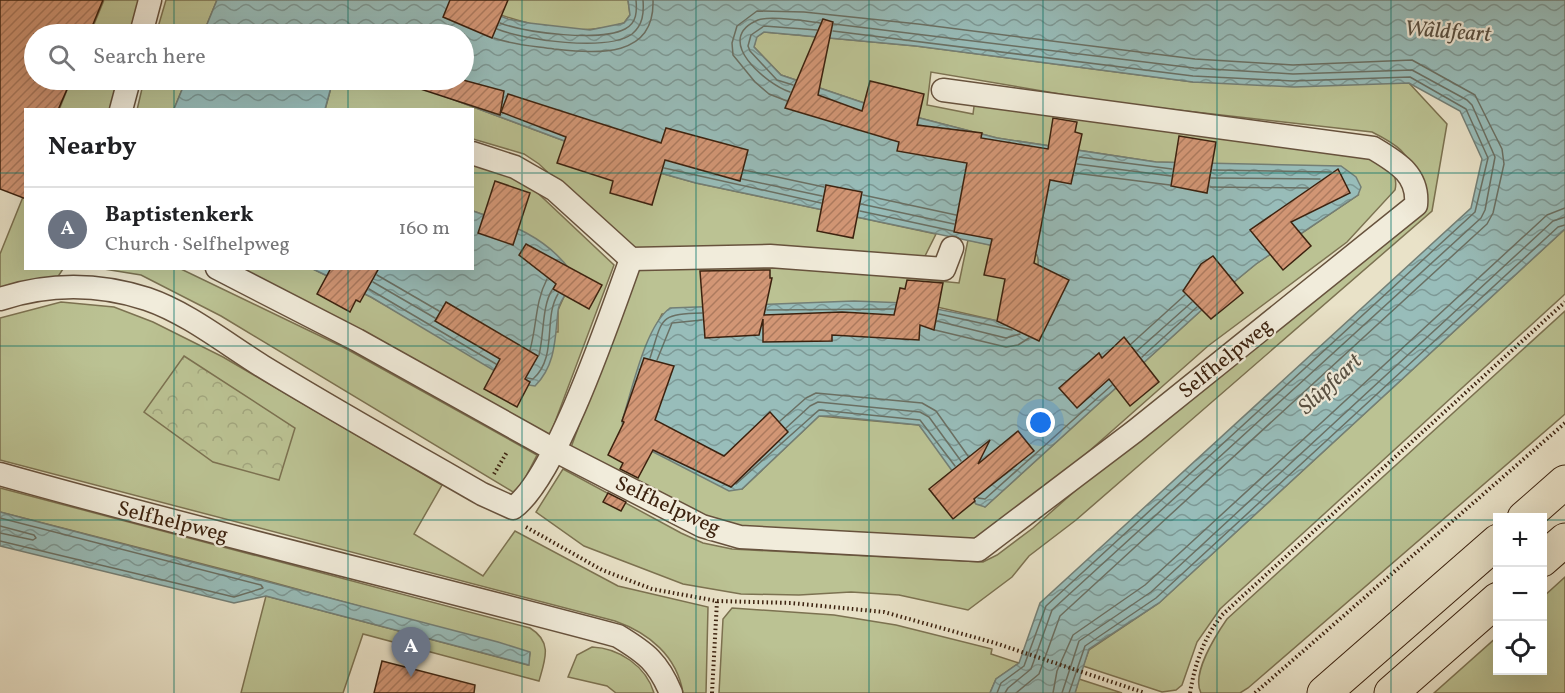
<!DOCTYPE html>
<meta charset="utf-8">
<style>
body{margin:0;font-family:Vollkorn,serif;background:#f6f6f6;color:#202124}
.controls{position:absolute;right:18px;bottom:18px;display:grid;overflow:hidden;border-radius:0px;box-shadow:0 6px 24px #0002}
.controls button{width:54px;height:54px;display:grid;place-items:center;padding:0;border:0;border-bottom:2px solid #e0e0e0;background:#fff;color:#202124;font:30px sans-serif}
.you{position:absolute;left:1041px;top:423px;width:21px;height:21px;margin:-15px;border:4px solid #fff;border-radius:50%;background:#1a73e8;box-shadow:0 0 0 9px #1a73e833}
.badge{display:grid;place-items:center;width:39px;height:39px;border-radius:50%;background:#111827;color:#fff;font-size:20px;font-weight:700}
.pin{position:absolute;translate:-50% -50px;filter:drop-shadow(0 2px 3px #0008)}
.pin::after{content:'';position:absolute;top:32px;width:21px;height:18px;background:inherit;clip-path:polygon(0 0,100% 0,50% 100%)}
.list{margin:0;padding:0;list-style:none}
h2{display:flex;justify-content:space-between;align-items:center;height:78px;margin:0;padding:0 24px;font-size:26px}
h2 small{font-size:20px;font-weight:400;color:#757577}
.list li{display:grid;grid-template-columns:39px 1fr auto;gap:18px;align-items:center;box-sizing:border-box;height:84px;padding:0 24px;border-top:2px solid #e0e0e0}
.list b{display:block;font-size:22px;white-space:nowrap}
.list p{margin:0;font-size:20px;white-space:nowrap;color:#757577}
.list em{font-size:20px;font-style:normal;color:#757577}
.icon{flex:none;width:33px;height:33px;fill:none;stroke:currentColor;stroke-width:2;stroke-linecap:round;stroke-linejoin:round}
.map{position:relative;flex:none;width:1565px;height:693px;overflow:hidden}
.search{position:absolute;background:#fff;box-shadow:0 6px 24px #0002;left:24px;top:24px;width:450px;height:66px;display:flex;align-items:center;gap:15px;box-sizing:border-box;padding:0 21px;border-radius:33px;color:#757577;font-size:22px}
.panel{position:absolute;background:#fff;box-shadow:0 6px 24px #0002;left:24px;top:108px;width:450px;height:162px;border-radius:0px}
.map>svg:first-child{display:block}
</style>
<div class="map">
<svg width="1565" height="693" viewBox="0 0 1565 693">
<defs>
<pattern id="park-crowns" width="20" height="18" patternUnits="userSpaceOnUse" patternTransform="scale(1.5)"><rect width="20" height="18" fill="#bbc293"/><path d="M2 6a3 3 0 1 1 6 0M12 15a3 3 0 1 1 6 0" fill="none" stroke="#a2a67e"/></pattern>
<pattern id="water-waves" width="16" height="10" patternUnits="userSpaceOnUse" patternTransform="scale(1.5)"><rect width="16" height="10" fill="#98bdba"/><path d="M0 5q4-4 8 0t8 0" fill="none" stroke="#7d9996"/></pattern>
<pattern id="building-hatch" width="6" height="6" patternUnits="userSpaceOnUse" patternTransform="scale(1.5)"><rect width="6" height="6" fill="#d29675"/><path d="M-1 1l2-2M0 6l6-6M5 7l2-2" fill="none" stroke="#ac7a5e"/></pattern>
</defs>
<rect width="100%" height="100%" fill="#e9e2c8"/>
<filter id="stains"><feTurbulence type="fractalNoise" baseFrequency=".00333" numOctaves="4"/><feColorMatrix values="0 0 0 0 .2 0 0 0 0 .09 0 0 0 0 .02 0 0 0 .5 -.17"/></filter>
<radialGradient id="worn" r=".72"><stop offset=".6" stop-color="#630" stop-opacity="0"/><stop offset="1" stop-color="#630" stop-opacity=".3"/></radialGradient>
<g fill="#bbc293" stroke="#7c7251" stroke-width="1.5">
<path d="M 104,0 L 147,0 L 136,34 L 90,34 Z"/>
<path d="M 166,0 L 217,0 L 203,34 L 156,34 Z"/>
<path d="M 460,0 L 628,0 L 630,15 L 624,23 C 570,41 510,20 460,0 Z"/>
<path d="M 764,32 L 916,46 L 1193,82 L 1409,83 L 1447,124 L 1432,211 L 1076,520 L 1029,556 L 1012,577 L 968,610 L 899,595 L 851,592 L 799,595 L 741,594 L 683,584 L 584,546 L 536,512 L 563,469 L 681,533 L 703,543 L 732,549 L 983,562 L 997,555 L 1033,528 L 1221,362 L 1392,225 L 1418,180 C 1408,152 1398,145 1372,132 L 1107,102 L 931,72 L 927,105 L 973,114 L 975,99 L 1366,151 C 1380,162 1400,169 1395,190 L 1347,242 L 1208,346 L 1018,514 L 978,542 L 709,524 L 570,450 L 637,269 L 804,268 L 959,283 L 968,240 L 1037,255 C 1046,273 1009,307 998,321 L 937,307 L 662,314 L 649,340 L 622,421 L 742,489 L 819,416 L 919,425 L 985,507 L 1217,296 L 1256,264 L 1358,195 L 1232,165 L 1156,162 L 997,138 L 873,106 L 781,75 L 754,47 L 756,37 Z"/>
<path d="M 71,80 L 123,80 L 116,109 L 59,110 Z"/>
<path d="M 144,80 L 186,80 L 174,109 L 137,110 Z"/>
<path d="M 333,80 L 401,80 L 621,162 L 696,183 L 936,234 L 923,260 L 629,249 L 539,164 L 524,154 L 473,139 L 472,110 L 325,110 Z"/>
<path d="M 473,163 L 526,182 L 614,265 L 549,438 L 227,269 L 313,269 L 371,297 L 425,328 L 558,332 L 558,310 L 567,290 L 512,225 L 473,211 Z"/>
<path d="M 25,192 L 26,268 L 63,269 L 57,278 L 0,290 L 0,254 Z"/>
<path d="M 1565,229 L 1565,294 L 1220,609 L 1197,642 L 1182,685 L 1176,690 L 1162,692 L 1083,666 L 1089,650 L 1159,603 Z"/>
<path d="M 104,269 L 181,269 L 343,347 L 537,455 L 522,484 L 513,492 L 221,316 L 141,275 Z"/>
<path d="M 61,302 L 114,307 L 153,322 L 223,357 L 442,485 L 414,534 L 483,576 L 515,531 L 618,586 L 708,607 L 706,693 L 683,693 C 677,656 649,633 615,621 L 0,460 L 0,318 Z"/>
<path d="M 1565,311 L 1565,414 L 1248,688 L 1240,693 L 1201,693 C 1191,674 1216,635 1227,619 Z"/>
<path d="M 0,488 L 530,628 C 553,642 545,660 539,681 L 363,634 L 343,693 L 241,693 L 266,596 L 528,665 L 530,653 L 253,577 L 0,512 Z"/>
<path d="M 1565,577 L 1565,693 L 1434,693 L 1497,637 L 1498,670 L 1542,670 L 1543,597 Z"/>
<path d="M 732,608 L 834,615 L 896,625 L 992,649 L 991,654 L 1019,663 L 996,679 L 990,693 L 719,693 L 723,619 Z"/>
<path d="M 592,647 C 619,648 646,666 654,693 L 616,693 L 607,686 L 568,677 L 577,655 Z"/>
<path d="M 1079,679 L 1122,693 L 1075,693 Z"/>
</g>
<path fill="url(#park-crowns)" stroke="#7c7251" stroke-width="1.5" d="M 184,356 L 295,428 L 279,480 L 213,462 L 144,412 Z"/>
<g fill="url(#water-waves)" stroke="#737f76" stroke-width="1.5">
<path d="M 217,0 L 460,0 L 508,19 L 529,23 L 590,30 L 624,23 L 630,15 L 628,0 L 1565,0 L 1565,229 L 1159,603 L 1089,649 L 1075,693 L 990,693 L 996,679 L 1019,663 L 1040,603 L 1471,208 L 1482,159 L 1460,111 L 1409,83 L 1294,87 L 1193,82 L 916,46 L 764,32 L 757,37 L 754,47 L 781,75 L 873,106 L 997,138 L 1156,162 L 1341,166 L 1356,177 L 1361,187 L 1358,195 L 1256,264 L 1217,296 L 985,507 L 976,504 L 919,425 L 831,416 L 819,416 L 742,489 L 729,491 L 634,442 L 624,434 L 622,421 C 632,391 645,326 670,308 L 854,301 L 906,303 L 998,321 C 1010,307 1046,273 1037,255 L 696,183 L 621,162 L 401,80 L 464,80 L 464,34 L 203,34 Z"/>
<path d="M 186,80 L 333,80 L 325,109 L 174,109 Z"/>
<path d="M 473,211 C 510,224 546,237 570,270 C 569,276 569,283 568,289 C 565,297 559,302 558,311 C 555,338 556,365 535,386 L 515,383 L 371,297 L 313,269 L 472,268 Z"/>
<path d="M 0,512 L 498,642 L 530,652 L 529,665 L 266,596 L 234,603 L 0,546 Z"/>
</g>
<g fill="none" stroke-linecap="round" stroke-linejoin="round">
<g stroke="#6a7064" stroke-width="1.5">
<path d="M 500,23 C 527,33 600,42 625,29 C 637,23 637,11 636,0"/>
<path d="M 834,24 L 1194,68 L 1293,74 L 1412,70 L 1467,100 L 1472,105 L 1495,157 L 1485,210 L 1481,218 L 1052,610 L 1031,669 L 1008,688 L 1005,693"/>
<path d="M 497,29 C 524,40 607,52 632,34 C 643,25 644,13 643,0"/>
<path d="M 833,31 L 1193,76 L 1293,81 L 1410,77 L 1466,109 L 1488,158 L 1475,212 L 1046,606 L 1024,666 L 1001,683 L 997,693"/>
<path d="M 494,38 C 513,45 534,46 554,49 C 595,53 655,60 653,0"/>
<path d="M 793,85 L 777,80 L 750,51 L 748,46 L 751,35 L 764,26 L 817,30"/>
<path d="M 790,92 C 766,84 712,39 758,20 C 771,15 805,21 820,23"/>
<path d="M 787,101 L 769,94 L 755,82 L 733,55 L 732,43 L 737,26 L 757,11 L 804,12 L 918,24 L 1195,59 L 1293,65 L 1412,60 L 1475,95 L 1502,149 L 1504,164 L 1493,213 L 1487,224 L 1060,616 L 1039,674 L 1016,693"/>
<path d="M 1079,157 L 1172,169"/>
<path d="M 1077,164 L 1171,176"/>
<path d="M 664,168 L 821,203"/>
<path d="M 744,170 L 824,187"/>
<path d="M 1213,170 L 1331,172"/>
<path d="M 1075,173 L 1170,185"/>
<path d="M 1211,178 L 1320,179"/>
<path d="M 742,179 L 822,196"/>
<path d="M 1210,187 L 1308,188"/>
<path d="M 863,195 L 956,215"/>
<path d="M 861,204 L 954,224"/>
<path d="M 860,211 L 953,231"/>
<path d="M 377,275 L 439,311"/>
<path d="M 373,282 L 435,318"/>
<path d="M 369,289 L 496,364"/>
<path d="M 767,310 L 894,309"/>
<path d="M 939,314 L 1012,330"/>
<path d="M 937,321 L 1006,338 L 1020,334"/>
<path d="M 935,330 L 1006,347 L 1018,345 L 1029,338"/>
<path d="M 1131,344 L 1185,295"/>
<path d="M 530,350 C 537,325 535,302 547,279"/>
<path d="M 1137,351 L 1192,302"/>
<path d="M 539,355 C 544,335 542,306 552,290"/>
<path d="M 1142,357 L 1197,307"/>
<path d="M 650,358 C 663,318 658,314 702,313"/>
<path d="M 657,360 L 672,323 L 702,320"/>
<path d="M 527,378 L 533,379 C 558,357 543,318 558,294"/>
<path d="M 780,421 L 806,398 L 816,393 L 922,403 L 936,411 L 968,456"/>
<path d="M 786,428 L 810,406 L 818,402 L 920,412 L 929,417 L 961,461"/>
<path d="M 736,484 L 819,410 L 920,420 L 955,466"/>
<path d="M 978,498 L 985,499 L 1112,385"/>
<path d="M 0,518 L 261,585 L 263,588 L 234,597 L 0,541"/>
<path d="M 0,526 L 34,535 L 36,538 L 33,540 L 0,533"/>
<path d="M 1053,693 L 1057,671 L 1073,635 L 1145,585 L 1547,215 L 1565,208"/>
<path d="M 1062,693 L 1079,641 L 1151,592 L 1553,221 L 1565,217"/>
<path d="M 1069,693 L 1085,646 L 1156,598 L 1558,227 L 1565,225"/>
</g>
</g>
<g fill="url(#building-hatch)" stroke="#3c220f" stroke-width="1.5">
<path d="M 0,0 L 103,0 L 89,34 L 34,34 L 34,80 L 71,80 L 58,110 L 26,110 L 26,199 L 0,189 Z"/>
<path d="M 450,0 L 508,0 L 492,38 L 443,17 Z"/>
<path d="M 823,19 L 833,22 L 818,95 L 862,111 L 870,81 L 924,94 L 917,125 L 982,133 L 981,138 L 1048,149 L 1053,118 L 1077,122 L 1075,132 L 1082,134 L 1071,184 L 1050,180 L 1034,263 L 1069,280 L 1039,341 L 997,321 L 1005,279 L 984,275 L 992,239 L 954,232 L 967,163 L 897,151 L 899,142 L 785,108 Z"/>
<path d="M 405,80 L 463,80 L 504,91 L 500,115 L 405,84 Z"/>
<path d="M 508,94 L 661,143 L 666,128 L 748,150 L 740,181 L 665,160 L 652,205 L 610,193 L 613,181 L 557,163 L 566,137 L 501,112 Z"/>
<path d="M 1179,136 L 1216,142 L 1207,193 L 1171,186 Z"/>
<path d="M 1338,169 L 1350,193 L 1291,222 L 1311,246 L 1283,270 L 1250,230 Z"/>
<path d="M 495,181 L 530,193 L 513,245 L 478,233 Z"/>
<path d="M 826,185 L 862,192 L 853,238 L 817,231 Z"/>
<path d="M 526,244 L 602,285 L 589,309 L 553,289 L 556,284 L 519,255 Z"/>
<path d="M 1213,256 L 1243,293 L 1211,319 L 1183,291 L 1201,264 Z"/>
<path d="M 331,268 L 379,268 L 360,302 L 356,300 L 350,312 L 317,294 Z"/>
<path d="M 770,270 L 770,278 L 772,278 L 764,315 L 842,312 L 894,315 L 900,288 L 905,289 L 907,280 L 943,283 L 934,330 L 920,325 L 919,340 L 832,335 L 832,341 L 763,342 L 763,319 L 759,335 L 705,338 L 700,271 Z"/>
<path d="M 446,302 L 538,356 L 525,379 L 530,382 L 517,407 L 484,389 L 500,359 L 435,321 Z"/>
<path d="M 1124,337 L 1159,382 L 1130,406 L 1109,379 L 1077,408 L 1059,388 L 1099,353 L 1102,358 Z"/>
<path d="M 644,358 L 674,366 L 655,420 L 724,456 L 770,412 L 788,432 L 731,487 L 653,450 L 638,478 L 620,469 L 623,463 L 608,455 L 624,422 L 622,421 Z"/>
<path d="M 1018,431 L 1034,451 L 974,499 L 975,501 L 953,519 L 929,489 L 990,440 L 978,464 Z"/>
<path d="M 608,493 L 626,502 L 621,511 L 603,502 Z"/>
<path d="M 382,661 L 475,685 L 474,693 L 374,693 Z"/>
</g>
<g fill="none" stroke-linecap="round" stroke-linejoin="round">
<defs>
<g id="minor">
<path d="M 141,34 L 150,0"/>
<path d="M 121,110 L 129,80"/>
<path d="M 472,153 L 515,167 L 555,190 L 631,259 L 770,256 L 944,269 L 952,248"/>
<path d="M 217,268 L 357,340 L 554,450 L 702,526 L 740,537 L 978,550 L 1135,431 L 1416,205 C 1419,174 1396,162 1373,148 L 943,90"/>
<path d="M 0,299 C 49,283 98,283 147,299 C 188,313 225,343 262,366 C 334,410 409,452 482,494 L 513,508 C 556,478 611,314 631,259"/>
<path d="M 0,474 C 205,532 412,581 618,636 C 646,653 658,662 671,693"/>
</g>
<g id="trunk">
<path d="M 1524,518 L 1565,482"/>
<path d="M 1542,560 L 1565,540"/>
<path d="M 1324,693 L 1498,541"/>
<path d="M 1391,693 L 1498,599"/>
</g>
</defs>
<use href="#minor" stroke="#67523d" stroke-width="25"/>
<use href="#trunk" stroke="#3c220f" stroke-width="35"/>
<g stroke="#3c220f" stroke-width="4" stroke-dasharray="1.5 3" stroke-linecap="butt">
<path d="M 494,474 L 507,452"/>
<path d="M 526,527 L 602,570 L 652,589 L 717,601 L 791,603 L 884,612 L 995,643 L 1145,693"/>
<path d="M 712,693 L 717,601"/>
<path d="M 1190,693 C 1195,663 1204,637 1223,614 L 1565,302"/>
<path d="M 1255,693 L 1565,423"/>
</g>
<use href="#minor" stroke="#f1ecdb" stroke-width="22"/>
<use href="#trunk" stroke="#e9e2c8" stroke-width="33"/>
</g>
<path fill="none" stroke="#0f766e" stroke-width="1.5" stroke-opacity="0.55" d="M 174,0 L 174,34M 348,0 L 348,34M 522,0 L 522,693M 696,0 L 696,693M 869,0 L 869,693M 1043,0 L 1043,693M 1217,0 L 1217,693M 1391,0 L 1391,693M 174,80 L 174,110M 348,80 L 348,110M 0,173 L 26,173M 472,173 L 1565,173M 174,268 L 174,693M 348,268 L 348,693M 0,346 L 1565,346M 0,520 L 1498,520M 1542,520 L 1565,520"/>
<g text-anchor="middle" stroke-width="4.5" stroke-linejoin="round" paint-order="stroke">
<g font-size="21" fill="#3c220f" stroke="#f1ecdb">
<text transform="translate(1225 358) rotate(-39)" y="7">Selfhelpweg</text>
<text transform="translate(668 505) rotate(25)" y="7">Selfhelpweg</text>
<text transform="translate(173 521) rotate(14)" y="7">Selfhelpweg</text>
</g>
<g font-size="22" font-style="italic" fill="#585042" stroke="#f1ecdb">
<text transform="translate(1448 30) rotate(4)" y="8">Wâldfeart</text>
<text transform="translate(1329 383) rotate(-43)" y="8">Slûpfeart</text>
</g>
</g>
<rect width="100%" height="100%" filter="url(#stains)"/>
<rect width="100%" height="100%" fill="url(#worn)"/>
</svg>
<div class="controls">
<button>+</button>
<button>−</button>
<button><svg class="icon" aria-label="locate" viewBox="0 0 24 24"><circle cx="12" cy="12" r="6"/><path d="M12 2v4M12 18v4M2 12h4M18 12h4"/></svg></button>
</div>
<div class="you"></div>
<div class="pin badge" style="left:411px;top:677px;background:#6b7280">A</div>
<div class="search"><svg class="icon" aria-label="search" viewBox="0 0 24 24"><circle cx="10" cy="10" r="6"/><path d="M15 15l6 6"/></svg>Search here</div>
<section class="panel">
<h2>Nearby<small></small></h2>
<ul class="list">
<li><span class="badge" style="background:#6b7280">A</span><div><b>Baptistenkerk</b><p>Church · Selfhelpweg</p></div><em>160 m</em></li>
</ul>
</section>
</div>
